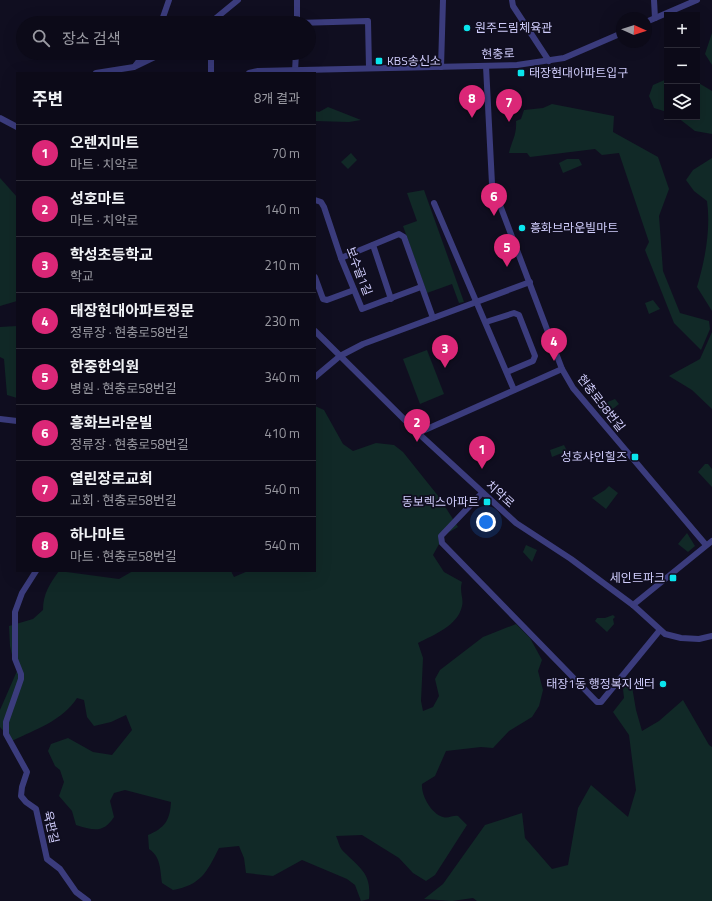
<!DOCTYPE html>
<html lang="ko">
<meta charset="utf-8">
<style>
body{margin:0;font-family:"Titillium Web","Noto Sans KR",sans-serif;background:#1a1825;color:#f1f3f6}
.controls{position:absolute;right:12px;top:12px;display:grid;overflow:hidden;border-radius:0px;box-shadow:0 4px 16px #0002}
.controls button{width:36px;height:36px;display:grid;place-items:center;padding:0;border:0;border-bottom:1px solid #2c2b37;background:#0c0a18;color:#f1f3f6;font:20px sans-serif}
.compass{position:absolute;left:616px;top:12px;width:36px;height:36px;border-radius:50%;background:#0c0a18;box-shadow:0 4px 16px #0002;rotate:93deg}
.you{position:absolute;left:486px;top:522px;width:14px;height:14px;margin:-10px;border:3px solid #fff;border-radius:50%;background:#1a73e8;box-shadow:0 0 0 6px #1a73e833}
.badge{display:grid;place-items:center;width:26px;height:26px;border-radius:50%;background:#db2777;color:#fff;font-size:13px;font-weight:700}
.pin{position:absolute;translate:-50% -33px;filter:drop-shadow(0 1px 2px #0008)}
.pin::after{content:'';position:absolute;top:21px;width:14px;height:12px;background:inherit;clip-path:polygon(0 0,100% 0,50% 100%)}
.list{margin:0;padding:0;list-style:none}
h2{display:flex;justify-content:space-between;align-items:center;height:52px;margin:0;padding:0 16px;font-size:17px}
h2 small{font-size:13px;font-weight:400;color:#9a9aa2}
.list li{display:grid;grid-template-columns:26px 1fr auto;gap:12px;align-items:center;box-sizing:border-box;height:56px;padding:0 16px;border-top:1px solid #2c2b37}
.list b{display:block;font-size:15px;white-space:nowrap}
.list p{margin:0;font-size:13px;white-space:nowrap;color:#9a9aa2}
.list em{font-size:13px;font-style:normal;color:#9a9aa2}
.icon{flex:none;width:22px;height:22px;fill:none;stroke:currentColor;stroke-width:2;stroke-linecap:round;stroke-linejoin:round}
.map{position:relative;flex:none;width:712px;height:901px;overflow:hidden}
.search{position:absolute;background:#0c0a18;box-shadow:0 4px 16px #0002;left:16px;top:16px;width:300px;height:44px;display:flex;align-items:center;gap:10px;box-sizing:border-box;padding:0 14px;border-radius:22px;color:#9a9aa2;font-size:15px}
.panel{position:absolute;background:#0c0a18;box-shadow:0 4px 16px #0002;left:16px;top:72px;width:300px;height:500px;border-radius:0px}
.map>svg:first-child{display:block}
</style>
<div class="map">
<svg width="712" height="901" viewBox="0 0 712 901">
<rect width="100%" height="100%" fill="#100e20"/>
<g fill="#112927">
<path d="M 712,33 L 712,65 L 705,54 Z"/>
<path d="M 667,79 L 667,112 L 654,108 L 649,96 L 653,85 Z"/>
<path d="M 697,82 L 712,91 L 712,134 L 695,131 L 677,117 L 697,117 Z"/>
<path d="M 552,104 L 614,116 L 613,132 L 658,157 L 669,189 L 659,216 L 663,271 L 680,313 L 709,321 L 710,329 L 701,350 L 674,323 L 645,250 L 649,242 L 619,153 L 602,155 L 595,149 L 530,157 L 527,153 L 509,153 C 512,140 517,135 516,121 L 521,119 L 524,110 L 543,108 Z"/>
<path d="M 328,107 L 361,120 L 349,122 L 315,121 L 315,111 L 319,112 Z"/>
<path d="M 351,153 L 357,160 L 348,169 L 341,162 Z"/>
<path d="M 712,158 L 712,311 L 697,287 C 705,260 711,229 707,201 L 694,191 L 686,180 L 693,170 Z"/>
<path d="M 567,159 L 579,159 L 582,165 L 563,173 L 559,163 Z"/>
<path d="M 0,178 L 17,197 L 17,301 L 0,306 Z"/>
<path d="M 424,190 L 464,302 L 459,303 L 452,284 L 427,293 L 403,226 L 417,221 L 407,193 Z"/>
<path d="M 653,300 L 660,309 L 649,314 L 645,303 Z"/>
<path d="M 17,326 L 17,398 L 7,395 L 4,359 L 0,357 L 0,327 Z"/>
<path d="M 712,332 L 712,409 L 692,390 L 669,376 L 700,359 Z"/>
<path d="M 427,350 L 444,394 L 420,404 L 403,359 Z"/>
<path d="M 615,399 L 619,404 L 604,416 L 599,410 L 600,405 Z"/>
<path d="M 315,406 L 324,410 L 343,444 L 353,451 L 376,443 L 394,445 L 403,452 L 439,497 L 458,527 L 444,535 L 433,555 L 444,572 L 462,582 C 459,592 464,598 462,606 C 458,626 433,635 418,643 L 423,658 L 421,701 L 423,711 L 433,707 L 439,696 L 435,679 L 440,670 L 483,637 L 516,624 L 530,638 L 542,660 L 538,671 L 543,690 L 539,706 L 532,717 L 509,731 L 493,748 L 481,747 L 446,751 L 435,776 L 422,784 C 421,795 431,814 443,817 C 448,819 453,815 458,816 L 467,825 L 435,875 L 426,881 L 413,873 L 399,858 L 362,835 L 336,836 C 338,840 339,846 342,850 C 358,867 372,872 369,899 L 361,901 L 355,885 L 347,879 L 302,860 L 273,876 L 246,873 L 244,858 L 239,846 L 219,848 C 207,872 201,885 173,890 L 162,883 C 160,870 161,857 149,849 L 148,835 C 165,828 170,820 171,802 L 125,790 L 114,793 L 110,801 L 114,817 C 103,834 93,830 76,825 L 72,811 L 59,796 L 64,782 L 60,770 L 55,766 L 48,751 L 51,744 L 68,738 L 93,752 L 112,755 L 132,730 L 126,715 L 111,722 L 94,726 L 87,717 L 84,700 L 77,698 C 62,721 36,729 12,741 L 0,727 L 0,710 L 17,671 L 16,661 L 12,655 L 10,646 L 9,626 L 33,619 L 43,610 C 43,594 50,583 59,571 L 119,579 L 133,571 L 231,571 L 234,577 L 248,571 L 315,571 Z"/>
<path d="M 564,445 L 567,451 L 552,457 L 550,450 Z"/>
<path d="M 705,464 L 708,464 L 712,469 L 712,487 L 698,472 Z"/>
<path d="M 609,486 L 618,493 L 606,509 L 592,498 L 605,490 Z"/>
<path d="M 687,533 L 695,546 L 688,552 L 678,544 Z"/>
<path d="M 526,545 L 537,550 L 532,562 L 523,552 Z"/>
<path d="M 613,615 L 615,617 L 613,619 L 614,624 L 607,632 L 595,621 L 597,618 L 605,618 Z"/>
<path d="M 630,675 L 636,710 L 642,731 L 659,721 L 683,700 L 709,745 L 712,747 L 712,901 L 477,901 L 473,898 L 452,901 L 424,899 L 443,884 L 485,825 L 522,813 L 525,838 L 552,869 L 568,865 L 578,808 L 591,785 L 628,817 L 636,790 L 629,735 L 613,712 L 624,698 L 623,689 Z"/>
</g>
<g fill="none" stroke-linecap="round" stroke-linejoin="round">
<g stroke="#3b3c7d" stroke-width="6">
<path d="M 297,0 L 297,23"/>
<path d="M 512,0 L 513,6 L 549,61"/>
<path d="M 654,0 L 655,18"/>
<path d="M 646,22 L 697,0"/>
<path d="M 161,23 L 169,0"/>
<path d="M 210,23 L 238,0"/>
<path d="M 297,23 L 368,21 L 369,68"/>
<path d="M 211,53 L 211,73"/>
<path d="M 135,66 L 145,53"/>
<path d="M 486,66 L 492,184 L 562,369 L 573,388 L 706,545"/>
<path d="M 441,67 L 443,0"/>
<path d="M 295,71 L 296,53"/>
<path d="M 96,73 L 134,67 L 163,53"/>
<path d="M 249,73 L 258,71 L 517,65 L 564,58 L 622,33"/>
<path d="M 0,118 L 17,127"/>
<path d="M 315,200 L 321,202 L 324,207 L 341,258 L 362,309 L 421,287"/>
<path d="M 434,203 L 514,390"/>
<path d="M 373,245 L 391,299"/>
<path d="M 341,258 L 399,234 L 404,237 L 433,318"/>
<path d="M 315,277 L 323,299 L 327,300 L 354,290"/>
<path d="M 486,322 L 514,313 L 519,315 L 535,356 L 533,361 L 507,372"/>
<path d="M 315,331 L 418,433 L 516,523 L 571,559 L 633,605 L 665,634 L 681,638 L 699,639 L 712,636"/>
<path d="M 315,377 L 340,356 L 363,344 L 530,282"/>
<path d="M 0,419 L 17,421"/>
<path d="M 418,433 L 562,369"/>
<path d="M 482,493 L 441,536 L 442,543 L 597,702 L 601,702 L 660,630"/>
<path d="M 36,571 L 22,593 L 15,612 L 15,659 L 21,674 L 21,679 L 6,722 L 6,734 L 27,772 L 22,787 L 21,796 L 26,802 L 36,809 L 47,859 L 60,869 L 76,892 L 88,901"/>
<path d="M 633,605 L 712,541"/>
</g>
</g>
<g fill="#0ae5ed" stroke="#100e20" stroke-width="1.5">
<circle cx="467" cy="28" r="4"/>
<rect x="375" y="57" width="8" height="8" rx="2"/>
<rect x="517" y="69" width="8" height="8" rx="2"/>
<circle cx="522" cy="228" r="4"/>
<rect x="631" y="453" width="8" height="8" rx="2"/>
<rect x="483" y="498" width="8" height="8" rx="2"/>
<rect x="669" y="574" width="8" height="8" rx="2"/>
<circle cx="663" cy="684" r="4"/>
</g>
<g text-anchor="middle" stroke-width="3.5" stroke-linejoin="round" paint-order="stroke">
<g font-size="12" fill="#d1cefd" stroke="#100e20" text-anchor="start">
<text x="475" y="32">원주드림체육관</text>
<text x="387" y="65">KBS송신소</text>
<text x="529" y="77">태장현대아파트입구</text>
<text x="530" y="232">흥화브라운빌마트</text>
<text x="627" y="461" text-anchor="end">성호샤인힐즈</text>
<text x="479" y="506" text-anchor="end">동보렉스아파트</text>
<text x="665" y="582" text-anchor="end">세인트파크</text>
<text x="655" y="688" text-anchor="end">태장1동 행정복지센터</text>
</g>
<g font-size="12" fill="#d1cefd" stroke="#100e20">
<text transform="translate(498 54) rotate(-2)" y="4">현충로</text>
<text transform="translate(359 271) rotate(69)" y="4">보수골1길</text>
<text transform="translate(601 403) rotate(52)" y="4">현충로58번길</text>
<text transform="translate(500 494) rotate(42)" y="4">치악로</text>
<text transform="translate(51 827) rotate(77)" y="4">육판길</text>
</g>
</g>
</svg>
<div class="controls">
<button>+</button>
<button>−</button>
<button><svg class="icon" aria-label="layers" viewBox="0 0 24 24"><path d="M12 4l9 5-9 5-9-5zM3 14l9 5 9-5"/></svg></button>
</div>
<svg class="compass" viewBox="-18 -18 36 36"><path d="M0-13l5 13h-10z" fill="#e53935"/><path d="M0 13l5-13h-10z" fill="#9a9aa2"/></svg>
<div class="you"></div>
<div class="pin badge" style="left:482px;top:469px">1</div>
<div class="pin badge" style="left:417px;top:442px">2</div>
<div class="pin badge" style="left:445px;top:368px">3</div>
<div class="pin badge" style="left:554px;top:361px">4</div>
<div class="pin badge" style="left:507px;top:267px">5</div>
<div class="pin badge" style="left:494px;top:216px">6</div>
<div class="pin badge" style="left:509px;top:122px">7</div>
<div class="pin badge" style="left:472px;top:118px">8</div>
<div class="search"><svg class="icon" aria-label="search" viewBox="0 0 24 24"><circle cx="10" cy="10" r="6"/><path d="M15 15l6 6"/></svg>장소 검색</div>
<section class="panel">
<h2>주변<small>8개 결과</small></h2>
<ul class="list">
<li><span class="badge">1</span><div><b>오렌지마트</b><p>마트 · 치악로</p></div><em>70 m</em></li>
<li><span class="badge">2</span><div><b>성호마트</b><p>마트 · 치악로</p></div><em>140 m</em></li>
<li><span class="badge">3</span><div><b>학성초등학교</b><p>학교</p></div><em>210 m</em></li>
<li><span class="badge">4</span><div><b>태장현대아파트정문</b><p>정류장 · 현충로58번길</p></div><em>230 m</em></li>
<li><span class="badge">5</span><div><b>한중한의원</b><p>병원 · 현충로58번길</p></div><em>340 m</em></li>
<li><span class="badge">6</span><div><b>흥화브라운빌</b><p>정류장 · 현충로58번길</p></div><em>410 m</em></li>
<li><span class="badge">7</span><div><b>열린장로교회</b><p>교회 · 현충로58번길</p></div><em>540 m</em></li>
<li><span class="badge">8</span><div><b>하나마트</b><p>마트 · 현충로58번길</p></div><em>540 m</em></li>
</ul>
</section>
</div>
